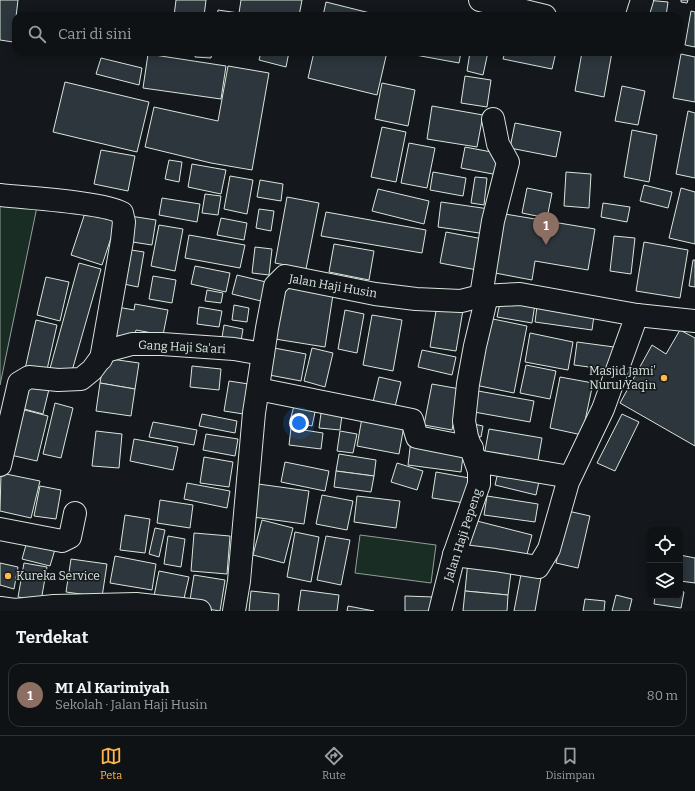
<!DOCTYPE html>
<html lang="id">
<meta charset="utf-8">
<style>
body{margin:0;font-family:Bitter,serif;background:#1d2022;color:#f1f3f6}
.controls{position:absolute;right:12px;bottom:12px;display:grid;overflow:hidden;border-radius:8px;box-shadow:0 2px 10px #0003}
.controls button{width:36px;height:36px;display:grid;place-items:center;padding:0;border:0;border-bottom:1px solid #2f3234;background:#0f1215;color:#f1f3f6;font:20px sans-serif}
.you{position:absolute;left:299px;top:423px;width:14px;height:14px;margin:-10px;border:3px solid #fff;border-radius:50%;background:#1a73e8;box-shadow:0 0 0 6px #1a73e833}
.badge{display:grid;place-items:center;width:26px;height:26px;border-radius:50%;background:#ffb74d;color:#fff;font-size:13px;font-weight:700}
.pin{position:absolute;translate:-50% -33px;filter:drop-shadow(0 1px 2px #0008)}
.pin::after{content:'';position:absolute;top:21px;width:14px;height:12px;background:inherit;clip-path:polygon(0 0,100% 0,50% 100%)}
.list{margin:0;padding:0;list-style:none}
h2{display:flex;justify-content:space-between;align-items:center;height:52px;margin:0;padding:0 16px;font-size:17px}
h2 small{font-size:13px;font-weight:400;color:#9b9ea0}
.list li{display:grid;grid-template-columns:26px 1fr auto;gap:12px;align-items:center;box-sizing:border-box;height:64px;margin:0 8px 8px;padding:0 8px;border:1px solid #2f3234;border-radius:12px}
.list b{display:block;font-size:15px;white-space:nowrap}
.list p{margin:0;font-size:13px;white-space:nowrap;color:#9b9ea0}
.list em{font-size:13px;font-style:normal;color:#9b9ea0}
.icon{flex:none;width:22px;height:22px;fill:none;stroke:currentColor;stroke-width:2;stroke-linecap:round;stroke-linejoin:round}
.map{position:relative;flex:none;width:695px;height:611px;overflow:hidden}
.search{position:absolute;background:#0f1215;box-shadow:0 2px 10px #0003;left:12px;right:12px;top:12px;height:44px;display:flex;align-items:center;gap:10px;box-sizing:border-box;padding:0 14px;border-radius:12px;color:#9b9ea0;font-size:15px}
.sheet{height:124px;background:#0f1215}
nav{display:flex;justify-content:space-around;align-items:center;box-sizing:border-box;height:56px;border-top:1px solid #2f3234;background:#0f1215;font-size:11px;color:#9b9ea0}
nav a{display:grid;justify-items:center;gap:2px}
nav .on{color:#ffb74d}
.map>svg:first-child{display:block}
</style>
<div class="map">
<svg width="695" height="611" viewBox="0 0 695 611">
<rect width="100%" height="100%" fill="#14181c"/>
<g fill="#1a2d24" stroke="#939e99">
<path d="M 0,194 L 38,202 L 0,385 Z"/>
<path d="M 360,535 L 436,545 L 431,583 L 355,573 Z"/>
</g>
<g fill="#2c363c" stroke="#d8e6dc">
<path d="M 0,0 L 18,0 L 13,42 L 0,40 Z"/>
<path d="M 176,0 L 206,0 L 204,16 L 174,16 Z"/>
<path d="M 241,0 L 302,0 L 299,16 L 217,16 L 218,10 L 239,13 Z"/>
<path d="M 646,0 L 668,2 L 666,16 L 643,16 Z"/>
<path d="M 681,0 L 688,0 L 687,3 L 681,2 Z"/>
<path d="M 326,2 L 382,16 L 323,16 Z"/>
<path d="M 691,11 L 695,12 L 695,47 L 685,45 Z"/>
<path d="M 196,52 L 212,52 L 211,58 L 195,57 Z"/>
<path d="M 261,52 L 289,52 L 286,67 L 259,60 Z"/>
<path d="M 314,52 L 387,52 L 377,95 L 308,78 Z"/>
<path d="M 399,52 L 461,52 L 459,63 Z"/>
<path d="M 470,52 L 488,52 L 483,75 L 467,71 Z"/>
<path d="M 505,52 L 556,52 L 552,69 L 503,59 Z"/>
<path d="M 582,52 L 612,52 L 604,97 L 575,91 Z"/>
<path d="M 148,54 L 226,66 L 221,99 L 143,88 Z"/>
<path d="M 681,54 L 695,57 L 695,102 L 673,98 Z"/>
<path d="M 101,58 L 142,68 L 139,85 L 96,74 Z"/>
<path d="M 228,66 L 269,73 L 252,170 L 211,163 L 145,147 L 154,107 L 218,121 Z"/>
<path d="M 465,76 L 491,80 L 487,107 L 461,103 Z"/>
<path d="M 65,82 L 149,102 L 137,152 L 53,132 Z"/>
<path d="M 382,83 L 415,90 L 408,126 L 375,119 Z"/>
<path d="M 622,86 L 645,91 L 638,125 L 615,121 Z"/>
<path d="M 432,106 L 483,115 L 477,147 L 427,139 Z"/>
<path d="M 688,111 L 695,113 L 695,178 L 676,174 Z"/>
<path d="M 515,123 L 561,132 L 556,157 L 510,148 Z"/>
<path d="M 382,127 L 406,132 L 396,182 L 371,177 Z"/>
<path d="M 632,130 L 657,135 L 649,182 L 624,177 Z"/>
<path d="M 409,143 L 435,148 L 427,188 L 401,183 Z"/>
<path d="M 465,147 L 502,154 L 498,175 L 461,168 Z"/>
<path d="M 101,150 L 135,156 L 128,191 L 94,184 Z"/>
<path d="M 169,160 L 182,162 L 179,182 L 165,179 Z"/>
<path d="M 192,164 L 226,170 L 221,194 L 188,187 Z"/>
<path d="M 433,172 L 466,178 L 463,196 L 430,190 Z"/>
<path d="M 566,172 L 591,174 L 589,208 L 564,206 Z"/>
<path d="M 230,176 L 253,180 L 247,214 L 224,209 Z"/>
<path d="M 475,177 L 487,178 L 484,205 L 471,203 Z"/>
<path d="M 260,180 L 283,184 L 281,201 L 257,197 Z"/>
<path d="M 644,185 L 672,192 L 668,208 L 640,201 Z"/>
<path d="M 527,188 L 552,193 L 547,218 L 522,213 Z"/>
<path d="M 681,188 L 695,192 L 695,244 L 669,238 Z"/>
<path d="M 378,189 L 429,201 L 424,224 L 372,211 Z"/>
<path d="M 205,194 L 221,196 L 218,215 L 202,213 Z"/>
<path d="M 287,197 L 319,203 L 306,269 L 275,263 Z"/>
<path d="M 162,198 L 200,204 L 197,222 L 159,215 Z"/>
<path d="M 441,202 L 489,209 L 486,234 L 438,227 Z"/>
<path d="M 603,203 L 630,207 L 627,222 L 601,217 Z"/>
<path d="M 259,209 L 274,211 L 271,231 L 256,228 Z"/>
<path d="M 86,210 L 117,220 L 102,265 L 71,255 Z"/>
<path d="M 326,212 L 426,230 L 422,253 L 321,236 Z"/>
<path d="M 505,214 L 595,229 L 588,270 L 535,261 L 532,280 L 495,273 Z"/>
<path d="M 130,216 L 156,220 L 152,245 L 126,241 Z"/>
<path d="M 221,218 L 247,223 L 244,240 L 217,235 Z"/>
<path d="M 159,225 L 183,229 L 175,271 L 151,266 Z"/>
<path d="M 446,232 L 483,239 L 477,270 L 440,263 Z"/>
<path d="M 189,235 L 245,245 L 240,268 L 185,258 Z"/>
<path d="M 614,236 L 635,238 L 631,274 L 610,271 Z"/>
<path d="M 644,242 L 688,250 L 680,298 L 636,291 Z"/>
<path d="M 334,244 L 374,251 L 369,280 L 329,272 Z"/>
<path d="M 255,247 L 272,249 L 269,275 L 252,273 Z"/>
<path d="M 125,249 L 144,252 L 138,287 L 119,283 Z"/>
<path d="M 693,260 L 695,260 L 695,287 L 689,286 Z"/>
<path d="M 79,263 L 101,269 L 70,378 L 49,372 Z"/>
<path d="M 195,266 L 230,273 L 226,292 L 191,284 Z"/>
<path d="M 237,275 L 266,282 L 261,301 L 232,294 Z"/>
<path d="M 153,276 L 176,280 L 172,303 L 149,299 Z"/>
<path d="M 46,277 L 69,282 L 60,321 L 37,315 Z"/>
<path d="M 284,280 L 334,288 L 325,347 L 275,339 Z"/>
<path d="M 207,290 L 223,293 L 221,303 L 205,301 Z"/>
<path d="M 501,298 L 535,304 L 532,323 L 497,317 Z"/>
<path d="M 538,299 L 595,308 L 592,330 L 535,322 Z"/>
<path d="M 135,304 L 168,310 L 163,335 L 136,330 L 134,339 L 107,334 L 112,306 L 134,310 Z"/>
<path d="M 234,305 L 249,308 L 247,322 L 232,320 Z"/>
<path d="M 437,305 L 463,310 L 456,351 L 430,347 Z"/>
<path d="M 199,307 L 222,311 L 219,327 L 197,324 Z"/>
<path d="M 345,310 L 364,314 L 357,353 L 338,349 Z"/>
<path d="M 372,315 L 402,320 L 393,371 L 363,365 Z"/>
<path d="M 488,318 L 527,326 L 514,393 L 475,385 Z"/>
<path d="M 36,320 L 57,325 L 46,374 L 25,369 Z"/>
<path d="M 224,325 L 243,329 L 240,347 L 221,344 Z"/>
<path d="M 680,330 L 695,338 L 695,446 L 620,403 L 652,345 L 666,354 Z"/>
<path d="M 530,333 L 573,342 L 568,370 L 525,362 Z"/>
<path d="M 577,342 L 614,347 L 611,370 L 574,365 Z"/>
<path d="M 269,347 L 306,354 L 301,381 L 264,374 Z"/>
<path d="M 312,348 L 333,353 L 325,387 L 304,381 Z"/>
<path d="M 422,350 L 456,357 L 452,375 L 418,367 Z"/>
<path d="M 104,358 L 139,363 L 135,389 L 100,383 Z"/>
<path d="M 526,365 L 556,371 L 550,399 L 520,393 Z"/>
<path d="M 192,366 L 221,369 L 219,390 L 190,387 Z"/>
<path d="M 379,377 L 401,382 L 394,411 L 372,406 Z"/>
<path d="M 560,377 L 593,383 L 582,435 L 550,428 Z"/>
<path d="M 31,381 L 50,385 L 43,414 L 24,409 Z"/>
<path d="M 229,381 L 255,385 L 250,415 L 224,411 Z"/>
<path d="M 100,383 L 135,389 L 131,416 L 96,411 Z"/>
<path d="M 432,384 L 460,389 L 452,430 L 424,425 Z"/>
<path d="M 478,391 L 534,401 L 530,422 L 474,412 Z"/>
<path d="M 296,398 L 317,403 L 312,426 L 290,421 Z"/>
<path d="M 55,403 L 73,408 L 61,458 L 43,454 Z"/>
<path d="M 322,406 L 343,408 L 340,430 L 319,428 Z"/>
<path d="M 17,408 L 48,416 L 37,461 L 6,454 Z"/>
<path d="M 363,412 L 405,420 L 399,454 L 357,446 Z"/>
<path d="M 202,414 L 237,421 L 235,433 L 199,426 Z"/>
<path d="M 622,414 L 639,422 L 615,471 L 597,463 Z"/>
<path d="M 153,422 L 197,430 L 194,445 L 149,437 Z"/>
<path d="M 469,423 L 483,426 L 481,437 L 467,433 Z"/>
<path d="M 291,428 L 323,433 L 321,449 L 289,445 Z"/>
<path d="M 489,429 L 542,438 L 537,466 L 484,456 Z"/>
<path d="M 96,431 L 122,434 L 119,468 L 92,466 Z"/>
<path d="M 340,431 L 357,434 L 353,453 L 337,451 Z"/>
<path d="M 206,434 L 238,439 L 235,456 L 203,450 Z"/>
<path d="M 134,439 L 178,447 L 173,470 L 130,461 Z"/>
<path d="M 411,440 L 464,448 L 461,472 L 408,465 Z"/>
<path d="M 339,454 L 376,460 L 374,476 L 336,471 Z"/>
<path d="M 204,457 L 233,462 L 229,487 L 200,483 Z"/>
<path d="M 285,462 L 329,471 L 325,491 L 281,482 Z"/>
<path d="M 397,463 L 423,471 L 417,490 L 391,482 Z"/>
<path d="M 499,468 L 540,477 L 536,495 L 495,485 Z"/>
<path d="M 336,471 L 374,476 L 371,492 L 334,487 Z"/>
<path d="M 436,472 L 475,479 L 471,504 L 432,498 Z"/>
<path d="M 1,473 L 40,481 L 31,518 L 0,511 Z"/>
<path d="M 187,483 L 230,491 L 227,508 L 184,499 Z"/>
<path d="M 258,484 L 309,491 L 304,524 L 253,517 Z"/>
<path d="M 40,486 L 61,490 L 56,519 L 34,516 Z"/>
<path d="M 322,495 L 353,501 L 347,530 L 316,524 Z"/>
<path d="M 357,496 L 400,501 L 396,528 L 354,522 Z"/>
<path d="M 487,496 L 538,504 L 535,522 L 484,515 Z"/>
<path d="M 160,500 L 193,505 L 190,528 L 157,523 Z"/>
<path d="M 568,511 L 590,516 L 578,568 L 556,563 Z"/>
<path d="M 125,515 L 150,519 L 145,553 L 120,550 Z"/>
<path d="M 262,520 L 293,528 L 284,563 L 253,555 Z"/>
<path d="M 473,520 L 532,535 L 525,562 L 466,546 Z"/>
<path d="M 155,528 L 165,530 L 159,557 L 149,554 Z"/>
<path d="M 295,532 L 319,537 L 311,582 L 287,577 Z"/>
<path d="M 194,533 L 230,536 L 227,574 L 191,571 Z"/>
<path d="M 168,536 L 185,539 L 181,567 L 164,564 Z"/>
<path d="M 326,536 L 350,540 L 341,585 L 317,580 Z"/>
<path d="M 28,538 L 56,546 L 50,566 L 22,559 Z"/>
<path d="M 680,555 L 695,558 L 695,583 L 680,581 Z"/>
<path d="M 115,556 L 156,564 L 152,590 L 110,583 Z"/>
<path d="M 71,559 L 107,564 L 102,597 L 66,592 Z"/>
<path d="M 468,561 L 512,565 L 508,595 L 465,591 Z"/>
<path d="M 0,563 L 18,567 L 14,589 L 0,585 Z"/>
<path d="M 24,563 L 47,567 L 41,601 L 18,597 Z"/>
<path d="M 522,569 L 542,572 L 535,611 L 514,611 Z"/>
<path d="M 159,571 L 189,577 L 182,607 L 153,601 Z"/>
<path d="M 194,575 L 225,580 L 220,611 L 189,606 Z"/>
<path d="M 301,590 L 339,595 L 337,611 L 298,611 Z"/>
<path d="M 251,591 L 279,594 L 278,611 L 249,611 Z"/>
<path d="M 465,591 L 508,595 L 507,611 L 463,611 Z"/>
<path d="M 680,591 L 684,592 L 681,608 L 654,604 L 655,596 L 680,596 Z"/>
<path d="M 616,595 L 632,599 L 629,611 L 612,611 Z"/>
<path d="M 405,596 L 434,597 L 434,611 L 405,611 Z"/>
<path d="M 585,599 L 605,601 L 604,611 L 583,611 Z"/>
<path d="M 348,606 L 374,611 L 347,611 Z"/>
</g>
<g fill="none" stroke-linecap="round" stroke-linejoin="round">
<defs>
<g id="minor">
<path d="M 480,0 L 545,16"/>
<path d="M 637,16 L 642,0"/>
<path d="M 0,195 C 25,198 104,202 122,213 L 124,222 L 122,241 L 101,359"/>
<path d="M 481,296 L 493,221 L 508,162 L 498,144 L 493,119"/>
<path d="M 258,389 L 412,420 L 417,437 L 472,448"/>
<path d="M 476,461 L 570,477"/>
<path d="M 0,465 L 19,383 L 29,377 L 58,380 L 81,379 L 92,370 L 106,351 L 132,344 L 162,344 L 234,349 L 263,354"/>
<path d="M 0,529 L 62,541 L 70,537 L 75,513"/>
<path d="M 454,555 L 495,560 L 538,567 L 549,549 L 568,482 L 603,409 L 637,315"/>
<path d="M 0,608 L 15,610 L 54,606 L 136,604 L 200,611"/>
<path d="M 234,611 L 239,581 L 254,413 L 267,328 L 275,286 L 285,276 L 375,294 L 416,299 L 461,301 L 481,296 L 520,294 L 637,315 L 695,321"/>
<path d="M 440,611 L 454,555 L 479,484 L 479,471 L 467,437 L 464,421 L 468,384 L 475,346 L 487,296"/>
</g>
</defs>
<use href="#minor" stroke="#d8e6dc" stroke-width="24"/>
<use href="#minor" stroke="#14181c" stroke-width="22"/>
</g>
<g fill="#ffb74d" stroke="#14181c" stroke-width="1.5">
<circle cx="664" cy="378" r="4"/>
<circle cx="8" cy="576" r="4"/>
</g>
<g text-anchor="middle" stroke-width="3" stroke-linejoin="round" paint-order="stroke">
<g font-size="12" fill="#d8e6dc" stroke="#14181c">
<text transform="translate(333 286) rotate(10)" y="4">Jalan Haji Husin</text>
<text transform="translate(182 347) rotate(3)" y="4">Gang Haji Sa'ari</text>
<text transform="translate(463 535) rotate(-72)" y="4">Jalan Haji Pepeng</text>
</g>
<g font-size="12" fill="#d8e6dc" stroke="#14181c" text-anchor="end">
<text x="656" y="375">Masjid Jami'<tspan x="656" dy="14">Nurul Yaqin</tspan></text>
<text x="16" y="580" text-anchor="start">Kureka Service</text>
</g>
</g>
</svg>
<div class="controls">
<button><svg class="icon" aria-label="locate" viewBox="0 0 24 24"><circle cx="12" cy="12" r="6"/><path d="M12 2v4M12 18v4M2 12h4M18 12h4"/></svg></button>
<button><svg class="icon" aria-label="layers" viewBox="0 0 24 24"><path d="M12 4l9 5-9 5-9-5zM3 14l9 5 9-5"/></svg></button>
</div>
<div class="you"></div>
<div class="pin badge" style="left:546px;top:245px;background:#8d6e63">1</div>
<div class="search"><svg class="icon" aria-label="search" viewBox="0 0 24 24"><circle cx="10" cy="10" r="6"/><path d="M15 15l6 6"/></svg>Cari di sini</div>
</div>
<section class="sheet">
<h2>Terdekat<small></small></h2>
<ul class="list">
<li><span class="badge" style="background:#8d6e63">1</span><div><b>MI Al Karimiyah</b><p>Sekolah · Jalan Haji Husin</p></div><em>80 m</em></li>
</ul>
</section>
<nav>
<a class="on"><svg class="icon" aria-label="map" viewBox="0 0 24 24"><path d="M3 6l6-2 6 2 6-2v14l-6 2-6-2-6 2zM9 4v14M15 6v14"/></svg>Peta</a>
<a><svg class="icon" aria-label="directions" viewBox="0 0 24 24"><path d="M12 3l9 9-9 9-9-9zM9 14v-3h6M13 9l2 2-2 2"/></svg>Rute</a>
<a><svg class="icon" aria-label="saved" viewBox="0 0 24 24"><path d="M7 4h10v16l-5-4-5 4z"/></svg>Disimpan</a>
</nav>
